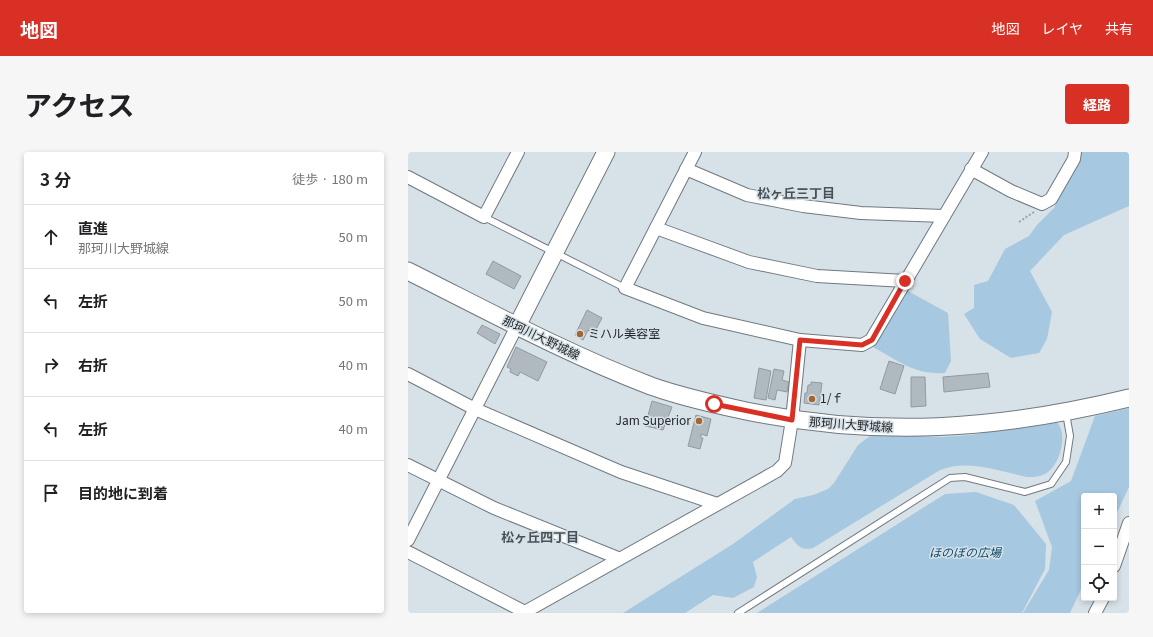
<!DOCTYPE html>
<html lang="ja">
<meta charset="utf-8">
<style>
body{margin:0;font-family:Georgia,"Noto Sans JP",serif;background:#f6f6f6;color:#202124}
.controls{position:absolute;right:12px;bottom:12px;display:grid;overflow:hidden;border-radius:4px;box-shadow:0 2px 6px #0003}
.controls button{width:36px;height:36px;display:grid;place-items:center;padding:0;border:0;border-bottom:1px solid #e0e0e0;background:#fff;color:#202124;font:20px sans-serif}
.stop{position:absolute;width:12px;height:12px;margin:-9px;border:3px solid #d93025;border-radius:50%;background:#fff}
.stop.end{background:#d93025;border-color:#fff;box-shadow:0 1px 4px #0008}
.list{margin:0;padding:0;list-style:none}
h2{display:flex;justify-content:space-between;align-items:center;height:52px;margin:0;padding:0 16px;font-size:17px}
h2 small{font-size:13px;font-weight:400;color:#757577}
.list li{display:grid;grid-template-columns:26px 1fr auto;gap:12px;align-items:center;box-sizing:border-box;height:64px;padding:0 16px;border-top:1px solid #e0e0e0}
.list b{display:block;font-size:15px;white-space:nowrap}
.list p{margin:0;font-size:13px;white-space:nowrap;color:#757577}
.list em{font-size:13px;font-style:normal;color:#757577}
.icon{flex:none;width:22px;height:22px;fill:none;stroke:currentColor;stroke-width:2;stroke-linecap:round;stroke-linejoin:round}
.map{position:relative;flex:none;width:721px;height:461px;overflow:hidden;border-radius:4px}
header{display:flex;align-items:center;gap:24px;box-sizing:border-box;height:56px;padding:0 20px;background:#d93025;color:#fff}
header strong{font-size:19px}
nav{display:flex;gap:22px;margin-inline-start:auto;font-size:14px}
.intro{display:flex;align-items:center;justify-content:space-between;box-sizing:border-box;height:96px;padding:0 24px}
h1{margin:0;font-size:28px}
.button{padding:10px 18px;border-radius:4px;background:#d93025;color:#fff;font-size:14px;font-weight:700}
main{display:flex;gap:24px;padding:0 24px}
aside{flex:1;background:#fff;border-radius:4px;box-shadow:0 2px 6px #0003}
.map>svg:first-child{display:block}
</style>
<header>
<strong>地図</strong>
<nav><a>地図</a><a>レイヤ</a><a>共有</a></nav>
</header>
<div class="intro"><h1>アクセス</h1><a class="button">経路</a></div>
<main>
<aside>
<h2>3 分<small>徒歩 · 180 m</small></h2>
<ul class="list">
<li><svg class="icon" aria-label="ahead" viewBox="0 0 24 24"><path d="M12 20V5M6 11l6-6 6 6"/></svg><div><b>直進</b><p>那珂川大野城線</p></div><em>50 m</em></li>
<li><svg class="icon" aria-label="left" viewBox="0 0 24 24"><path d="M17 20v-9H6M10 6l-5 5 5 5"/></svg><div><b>左折</b></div><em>50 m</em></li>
<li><svg class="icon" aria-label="right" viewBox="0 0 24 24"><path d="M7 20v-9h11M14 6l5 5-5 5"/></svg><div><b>右折</b></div><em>40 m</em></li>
<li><svg class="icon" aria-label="left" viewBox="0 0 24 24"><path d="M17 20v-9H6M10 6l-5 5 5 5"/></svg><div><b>左折</b></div><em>40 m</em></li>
<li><svg class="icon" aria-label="arrive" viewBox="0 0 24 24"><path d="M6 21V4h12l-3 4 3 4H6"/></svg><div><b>目的地に到着</b></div></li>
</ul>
</aside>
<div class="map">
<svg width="721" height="461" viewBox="0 0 721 461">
<rect width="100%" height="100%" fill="#d7e1e8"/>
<g fill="#a6c8e0">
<path d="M 673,0 L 721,0 L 721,54 L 656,83 L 622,119 L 644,160 L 639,187 L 631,201 L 603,206 L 572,187 L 556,162 L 566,156 L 566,133 L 580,129 L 597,97 L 621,84 L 629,73 L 646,56 Z"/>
<path d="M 498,138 L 540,161 L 543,209 L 537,221 C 506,223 491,209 465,195 Z"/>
<path d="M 721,256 L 721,335 L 706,367 L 706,344 L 676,344 L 676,431 L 662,461 L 615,461 L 641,418 L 644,395 L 627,349 L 663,329 L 687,264 Z"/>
<path d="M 645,268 C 662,275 653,311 640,320 C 633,325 626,325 619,325 C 590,319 561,307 532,318 L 405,396 C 393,399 390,394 383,385 L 345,410 L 349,425 L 346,435 L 325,446 L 305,443 L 277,461 L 215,461 L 325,392 L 387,347 L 405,343 L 420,337 L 426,331 L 450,293 L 462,284 L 471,282 L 533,285 L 564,283 Z"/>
<path d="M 568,340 L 606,353 L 638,392 L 637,417 L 614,461 L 349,461 L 537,342 Z"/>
</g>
<g fill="#afb9bf" stroke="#909aa0">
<path d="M 85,109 L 113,124 L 106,137 L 78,122 Z"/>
<path d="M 179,158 L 194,166 L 186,181 L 180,178 L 175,188 L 167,183 Z"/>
<path d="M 74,173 L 92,182 L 87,192 L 69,181 Z"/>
<path d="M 108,195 L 139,210 L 130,229 L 112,220 L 110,224 L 102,220 L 103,217 L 99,215 Z"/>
<path d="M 481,209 L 496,214 L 487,242 L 472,237 Z"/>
<path d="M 351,216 L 363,219 L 358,248 L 346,246 Z"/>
<path d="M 366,217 L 376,219 L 374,228 L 381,230 L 379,240 L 369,238 L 367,248 L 360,246 Z"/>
<path d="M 580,221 L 582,235 L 536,240 L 535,225 Z"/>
<path d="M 503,225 L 517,225 L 518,254 L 503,255 Z"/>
<path d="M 403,230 L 414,231 L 411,253 L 396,251 L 397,241 L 399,241 L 400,233 L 403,233 Z"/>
<path d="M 244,249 L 264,255 L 255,278 L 237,274 Z"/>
<path d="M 288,263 L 303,267 L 299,284 L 293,282 L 293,286 L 295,286 L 292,297 L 280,294 Z"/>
</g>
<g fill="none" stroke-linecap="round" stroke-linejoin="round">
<defs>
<g id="lane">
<path d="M 76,65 L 217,136"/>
<path d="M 330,461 L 542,326 L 557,325 L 617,340 L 643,332 L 658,310 L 662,284 L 658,261"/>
</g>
<g id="street">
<path d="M 287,0 L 217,136 L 295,166 L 392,188 L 454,193 L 463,188 L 574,0"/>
<path d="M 278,17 L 339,43 L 395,54 L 453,61 L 536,64"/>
<path d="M 563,17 L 603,39 L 634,52 L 643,47 L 666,7 L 667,0"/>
<path d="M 0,25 L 76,65 L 110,0"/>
<path d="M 248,76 L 341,110 L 409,124 L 497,129"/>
<path d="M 0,222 L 67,257 L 213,320 L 309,352"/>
<path d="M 0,313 L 86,356 L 210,406"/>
<path d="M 0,388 L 109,174"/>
<path d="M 0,400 L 117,460"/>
<path d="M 706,414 L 721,371"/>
<path d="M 115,461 L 369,319 L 377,311 L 384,268 L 392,188"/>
<path d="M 687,461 L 695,446"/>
</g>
<g id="secondary">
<path d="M 0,119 C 80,159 159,202 243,234 C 274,245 306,252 338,259 C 471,286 590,278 721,246"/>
<path d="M 109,174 L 198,0"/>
</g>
</defs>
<use href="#lane" stroke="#70797f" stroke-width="8"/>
<use href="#street" stroke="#70797f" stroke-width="14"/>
<use href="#secondary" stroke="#70797f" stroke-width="19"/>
<path stroke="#9ba3a9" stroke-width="2" stroke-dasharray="2 2" stroke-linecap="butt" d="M 611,70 L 626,60"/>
<use href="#lane" stroke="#fff" stroke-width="6"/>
<use href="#street" stroke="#fff" stroke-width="12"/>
<use href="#secondary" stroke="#fff" stroke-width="17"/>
</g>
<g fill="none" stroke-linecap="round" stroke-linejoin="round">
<path stroke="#d93025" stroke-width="5" d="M 306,252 L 384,268 L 392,188 L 454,193 L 464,188 L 497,129"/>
</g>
<g fill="#a6672f" stroke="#d7e1e8" stroke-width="1.5">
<circle cx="172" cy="182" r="4"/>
<circle cx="404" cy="247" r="4"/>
<circle cx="291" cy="269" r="4"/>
</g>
<g text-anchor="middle" stroke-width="3" stroke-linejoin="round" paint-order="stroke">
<g font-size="12" fill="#24282a" stroke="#d7e1e8" text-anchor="start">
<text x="180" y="186">ミハル美容室</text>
<text x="412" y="251">1/ｆ</text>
<text x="283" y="273" text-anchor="end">Jam Superior</text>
</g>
<g font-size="12" fill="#24282a" stroke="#d7e1e8">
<text transform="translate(133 186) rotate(26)" y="4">那珂川大野城線</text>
<text transform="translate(443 273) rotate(4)" y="4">那珂川大野城線</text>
</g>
<g font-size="12" font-style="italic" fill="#104b6d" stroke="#d7e1e8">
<text x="557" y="405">ほのぼの広場</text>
</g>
<g font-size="13" font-weight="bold" fill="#495157" stroke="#d7e1e8">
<text x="388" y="46">松ヶ丘三丁目</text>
<text x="132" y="390">松ヶ丘四丁目</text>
</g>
</g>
</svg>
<div class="controls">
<button>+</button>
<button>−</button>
<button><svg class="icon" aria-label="locate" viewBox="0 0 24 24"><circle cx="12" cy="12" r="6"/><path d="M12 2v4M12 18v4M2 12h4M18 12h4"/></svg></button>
</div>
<div class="stop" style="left:306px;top:252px"></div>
<div class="stop end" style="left:497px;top:129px"></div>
</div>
</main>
